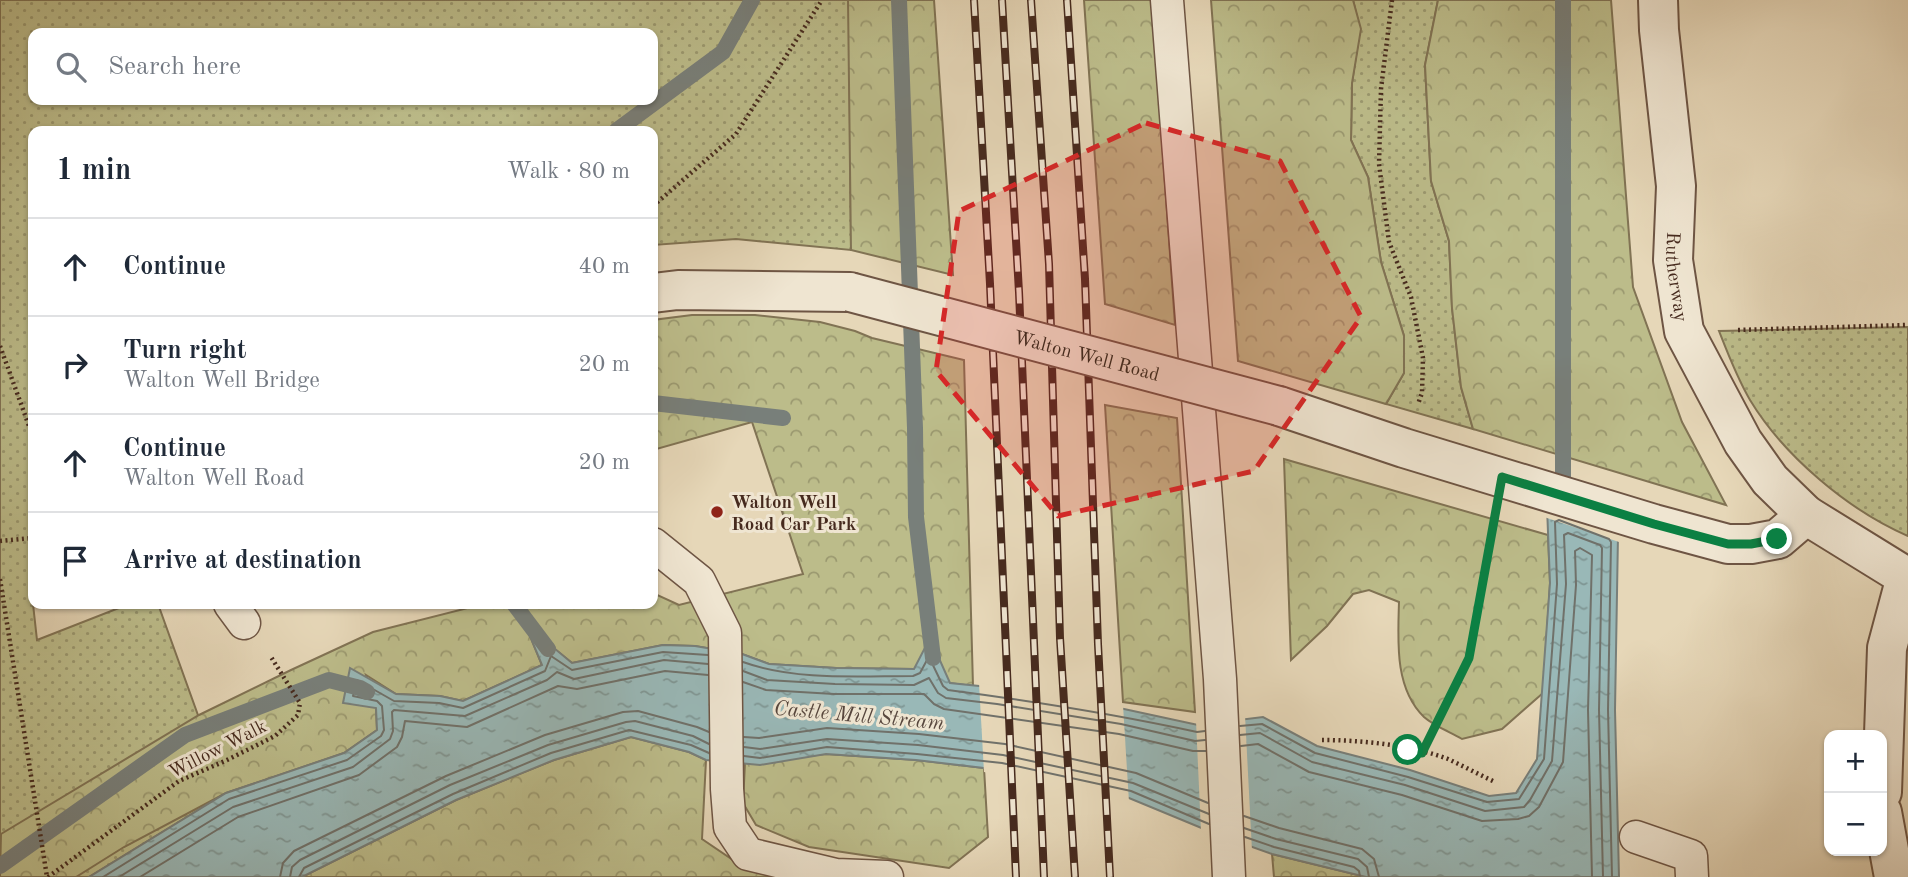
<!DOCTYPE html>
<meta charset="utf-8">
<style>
body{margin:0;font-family:"Old Standard TT",serif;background:#f2f2f3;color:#1f2937}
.controls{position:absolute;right:21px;bottom:21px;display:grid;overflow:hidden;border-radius:14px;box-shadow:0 2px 5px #0004}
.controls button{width:63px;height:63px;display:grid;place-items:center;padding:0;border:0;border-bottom:2px solid #e0e1e3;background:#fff;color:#1f2937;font:35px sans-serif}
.stop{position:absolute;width:21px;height:21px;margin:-16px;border:5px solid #0b8043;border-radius:50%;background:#fff}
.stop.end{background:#0b8043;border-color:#fff;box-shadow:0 2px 7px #0008}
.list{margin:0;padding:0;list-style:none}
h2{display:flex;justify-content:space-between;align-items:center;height:91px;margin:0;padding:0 28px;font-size:30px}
h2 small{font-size:23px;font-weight:400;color:#747a83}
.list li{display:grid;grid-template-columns:46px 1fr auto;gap:21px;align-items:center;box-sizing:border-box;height:98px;padding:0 28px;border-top:2px solid #e0e1e3}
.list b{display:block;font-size:26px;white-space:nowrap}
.list p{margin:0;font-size:23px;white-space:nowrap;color:#747a83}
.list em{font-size:23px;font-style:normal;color:#747a83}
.icon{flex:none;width:38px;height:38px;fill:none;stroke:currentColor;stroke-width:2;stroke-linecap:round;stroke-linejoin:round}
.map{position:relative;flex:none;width:1908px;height:877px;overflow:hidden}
.search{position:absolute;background:#fff;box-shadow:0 2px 5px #0004;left:28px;top:28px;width:630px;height:77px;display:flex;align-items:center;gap:18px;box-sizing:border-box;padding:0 24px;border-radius:14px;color:#747a83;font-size:26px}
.panel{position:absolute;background:#fff;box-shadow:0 2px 5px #0004;left:28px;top:126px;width:630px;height:483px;border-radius:14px}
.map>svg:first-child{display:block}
</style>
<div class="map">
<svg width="1908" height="877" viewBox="0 0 1908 877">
<defs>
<pattern id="grass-dots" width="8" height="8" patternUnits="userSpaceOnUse" patternTransform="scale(1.75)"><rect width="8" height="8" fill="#bcbc8a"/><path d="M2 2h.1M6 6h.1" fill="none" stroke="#9b9970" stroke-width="1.8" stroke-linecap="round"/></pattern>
<pattern id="forest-crowns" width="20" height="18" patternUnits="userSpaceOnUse" patternTransform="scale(1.75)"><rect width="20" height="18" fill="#bcbc8a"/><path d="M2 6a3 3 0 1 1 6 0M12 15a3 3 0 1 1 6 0" fill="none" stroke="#9b9970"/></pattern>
<pattern id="water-ripples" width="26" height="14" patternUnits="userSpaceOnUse" patternTransform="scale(1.75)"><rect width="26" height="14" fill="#99b8b7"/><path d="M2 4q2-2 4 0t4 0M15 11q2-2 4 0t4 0" fill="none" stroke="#7f9694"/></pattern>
</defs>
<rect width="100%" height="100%" fill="#e6d7b8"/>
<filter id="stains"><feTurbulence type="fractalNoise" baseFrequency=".00286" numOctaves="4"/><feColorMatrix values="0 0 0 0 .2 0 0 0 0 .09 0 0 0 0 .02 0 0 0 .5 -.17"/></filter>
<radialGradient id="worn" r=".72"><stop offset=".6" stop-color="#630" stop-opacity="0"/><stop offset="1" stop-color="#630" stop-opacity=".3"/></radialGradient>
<g fill="url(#grass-dots)" stroke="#817354" stroke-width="2" fill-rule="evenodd">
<path d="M 0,0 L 849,0 L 851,250 L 736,239 L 653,245 L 653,131 L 33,131 L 33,468 L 29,471 L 33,604 L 37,640 L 129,604 L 158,604 L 226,793 L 89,877 L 0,877 ZM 33,33 L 653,33 L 653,100 L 33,100 Z"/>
<path d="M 1353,0 L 1438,0 L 1425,65 L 1431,181 L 1449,241 L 1452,308 L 1461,387 L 1473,429 L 1386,404 L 1404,373 L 1404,336 L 1381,262 L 1368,177 L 1351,140 L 1352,83 L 1360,29 Z"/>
<path d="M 1908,327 L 1908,536 C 1848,510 1784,456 1750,400 C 1737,378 1728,354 1719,331 Z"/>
</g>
<g fill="url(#forest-crowns)" stroke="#817354" stroke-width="2">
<path d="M 848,0 L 934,0 L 953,275 L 851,250 Z"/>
<path d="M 1084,0 L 1152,0 L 1175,325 L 1105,304 Z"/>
<path d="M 1211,0 L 1353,0 L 1361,29 L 1352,83 L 1351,140 L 1368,177 L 1381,262 L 1404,336 L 1404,373 L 1386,404 L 1238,361 Z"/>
<path d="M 1438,0 L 1611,0 L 1633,287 L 1682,422 L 1726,505 L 1473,429 L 1461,387 L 1452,308 L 1449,241 L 1431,181 L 1425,65 Z"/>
<path d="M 692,315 L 755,315 L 820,322 L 855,331 L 872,338 L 964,360 L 973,686 L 949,683 L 914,669 L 836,668 L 769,664 L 742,654 L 695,646 L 663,645 L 572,663 L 526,626 L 542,665 L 463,701 L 440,696 L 396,694 L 366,675 L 376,708 L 377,730 L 344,753 L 226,793 L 124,847 L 76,877 L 0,877 L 1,834 L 199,715 L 291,670 L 373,632 L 472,607 L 473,604 L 653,604 L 653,593 L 679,605 L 803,574 L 752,422 L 653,450 L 653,320 Z"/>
<path d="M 1105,405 L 1177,418 L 1195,712 L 1123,702 Z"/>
<path d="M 1284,459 L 1548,535 L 1550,583 L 1543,693 L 1502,729 L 1462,739 C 1450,732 1434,726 1424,717 C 1394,688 1398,640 1399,602 L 1369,590 L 1353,594 L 1327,626 L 1291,660 Z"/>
<path d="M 631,737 L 689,752 L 706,760 L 702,839 L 736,862 L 806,877 L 302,877 L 456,800 L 554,760 Z"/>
<path d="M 826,754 L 916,760 L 984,768 L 988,837 L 949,868 L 809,847 L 756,825 L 743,803 L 745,763 Z"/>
<path d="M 1272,854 L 1366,877 L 1274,877 Z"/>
</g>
<path fill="url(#water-ripples)" stroke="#787f7a" stroke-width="2" d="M 1547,507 L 1618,535 L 1615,710 L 1619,877 L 1366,877 L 1272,854 L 1216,834 L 1129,798 L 1001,770 L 916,760 L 826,754 L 760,765 L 706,760 L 689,752 L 631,737 L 554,760 L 456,800 L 302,877 L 89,877 L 226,793 L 344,753 L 377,730 L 376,708 L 343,703 L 350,668 L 396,694 L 440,696 L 463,701 L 542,665 L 525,624 L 572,663 L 663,645 L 695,646 L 742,654 L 769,664 L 836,668 L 914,669 L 930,638 L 950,683 L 999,688 L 1124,709 L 1198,725 L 1263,717 L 1317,746 L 1410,770 L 1489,796 L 1516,793 L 1537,759 L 1550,583 Z"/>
<g fill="#e6d7b8">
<path d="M 1543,508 L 1622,534 L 1622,543 L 1544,517 Z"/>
<path d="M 979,683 L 1123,705 L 1129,802 L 984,772 Z"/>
<path d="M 1245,715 L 1252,851 L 1201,832 L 1196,721 Z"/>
</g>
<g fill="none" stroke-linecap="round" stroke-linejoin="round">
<g stroke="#70716a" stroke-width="2">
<path d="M 743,662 C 796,681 858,676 913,676 L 920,673 L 927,660 L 930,659 L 943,686 L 948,690 C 1032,701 1114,714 1197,732 L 1205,731"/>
<path d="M 743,671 L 767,680 L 835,684 L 914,685 L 929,678 L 938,693 L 946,698 L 997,704 L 1121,724 L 1195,741 L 1205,740"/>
<path d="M 743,682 L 766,690 L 834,694 L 924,694 L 934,704 L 944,709 L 1119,734 L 1193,751 L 1206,751"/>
<path d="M 1240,726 L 1262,724 L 1315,753 L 1408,777 L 1487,802 L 1519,799 L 1544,759 L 1557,584 L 1555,522 L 1559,520 L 1609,539 L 1611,542 L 1608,710 L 1612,877"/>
<path d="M 1240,735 L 1260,733 L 1312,762 L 1405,785 L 1485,811 L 1524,807 L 1530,800 L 1552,761 L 1566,584 L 1564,535 L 1568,533 L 1600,545 L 1602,548 L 1599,710 L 1603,877"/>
<path d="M 744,737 L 759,738 L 827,728 L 919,734 L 1005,744 L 1136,773 L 1208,803"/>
<path d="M 1241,746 L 1258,744 L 1309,772 L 1402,795 L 1482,821 L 1518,819 L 1529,816 L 1539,807 L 1563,762 L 1576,585 L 1575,551 L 1580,548 L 1592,555 L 1588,710 L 1592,877"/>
<path d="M 744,747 L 760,749 L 827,739 L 918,745 L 1003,755 L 1133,783 L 1209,814"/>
<path d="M 744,756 L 760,758 L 827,747 L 917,754 L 1002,763 L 1131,791 L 1209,824"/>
<path d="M 1244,816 L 1279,828 L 1362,849 L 1374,859 L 1379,877"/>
<path d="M 1244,828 L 1276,839 L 1358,859 L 1367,867 L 1369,877"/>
<path d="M 1245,837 L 1274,847 L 1354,867 L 1359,871 L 1360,877"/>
<path d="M 103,877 L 229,799 L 347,760 L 381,736 L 384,730 L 382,706 L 377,701 L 353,696 L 357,680 L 394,701 L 439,703 L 463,708 L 545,671 L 551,656 L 572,670 L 663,652 L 708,655"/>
<path d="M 119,877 L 233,807 L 353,767 L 390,739 L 393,731 L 392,712 L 394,710 L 465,716 L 547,680 L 557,672 L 574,679 L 664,660 L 708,664"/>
<path d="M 140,877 L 238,817 L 359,775 L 397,747 L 402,737 L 405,721 L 467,727 L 558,686 L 577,689 L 665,671 L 708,675"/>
<path d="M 280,877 L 283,863 L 294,851 L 446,776 L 545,735 L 623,712 L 638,711 L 697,727 L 709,732"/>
<path d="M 290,877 L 292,867 L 300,860 L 450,785 L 548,745 L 626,722 L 635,721 L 693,736 L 709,744"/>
<path d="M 299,877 L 304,868 L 453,794 L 551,753 L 629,730 L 691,745 L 709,753"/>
</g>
<g stroke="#787f7a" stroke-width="16">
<path d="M 899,0 L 915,428 L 916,517 L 933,658"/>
<path d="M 616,131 L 723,52 L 752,0"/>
<path d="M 653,403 L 783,418"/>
<path d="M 1563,498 L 1563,0"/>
<path d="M 514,604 L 548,649"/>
<path d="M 0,866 L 185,735 L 329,680 L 360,688 L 367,692"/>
</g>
<defs>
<g id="lane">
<path d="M 1167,0 L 1220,679 L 1229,877"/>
<path d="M 653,544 L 699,581 L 725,633 L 727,789 L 730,827 L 748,854 L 836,875 L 887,877"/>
<path d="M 230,604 L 244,623"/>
<path d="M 1636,837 L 1691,856 L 1692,877"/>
</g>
<g id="street">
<path id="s1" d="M 1658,0 L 1659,30 L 1676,186 L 1673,260 L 1684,331 L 1743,442 L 1770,480 L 1806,515"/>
<path d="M 653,293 L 678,290 L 850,292"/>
<path d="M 1279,406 L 1404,448 L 1654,524 L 1728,544 L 1751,544 L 1778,539 L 1806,515 L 1908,578"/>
<path d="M 1882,792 L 1887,648 L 1906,577"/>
<path d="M 1882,812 L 1894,877"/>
</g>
</defs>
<use href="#lane" stroke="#6e5544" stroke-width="35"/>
<use href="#street" stroke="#6e5544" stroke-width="42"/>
<g stroke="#462a1e" stroke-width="4.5" stroke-dasharray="2 3.5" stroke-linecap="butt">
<path d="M 1392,0 L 1381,89 L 1379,164 L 1389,242 L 1411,297 L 1423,358 L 1422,393 L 1418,404"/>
<path d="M 653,206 L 736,134 L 822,0"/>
<path d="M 1738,330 L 1907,325"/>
<path d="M 0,346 L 33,437"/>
<path d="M 0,541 L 33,538"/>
<path d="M 0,579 L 47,877"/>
<path d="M 1322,740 C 1361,740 1411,745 1448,759 C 1463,766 1478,774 1493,781"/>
<path d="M 1422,753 L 1469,658 L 1492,525"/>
<path d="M 48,877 L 179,781 L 225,761 L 275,736 L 298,715 L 300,703 L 271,657"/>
</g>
<use href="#lane" stroke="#efe5d1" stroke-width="32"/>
<use href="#street" stroke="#efe5d1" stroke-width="38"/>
<defs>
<g id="rail">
<path d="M 974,0 L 990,284 L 1016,877"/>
<path d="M 1002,0 L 1019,292 L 1044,877"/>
<path d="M 1031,0 L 1049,264 L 1060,638 L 1075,877"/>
<path d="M 1067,0 L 1085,279 L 1098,644 L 1110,877"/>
</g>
</defs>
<use href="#rail" stroke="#462a1e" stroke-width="8"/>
<use href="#rail" stroke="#efe5d1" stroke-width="5" stroke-dasharray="16" stroke-linecap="butt"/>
<defs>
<g id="street-bridge">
<path id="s2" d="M 850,292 L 1279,406"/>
</g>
</defs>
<use href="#street-bridge" stroke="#6e5544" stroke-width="42" stroke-linecap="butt"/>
<use href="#street-bridge" stroke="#efe5d1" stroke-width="38"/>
</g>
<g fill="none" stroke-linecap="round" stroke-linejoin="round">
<path stroke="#0b8043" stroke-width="9" d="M 1408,750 L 1422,753 L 1469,658 L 1502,477 L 1654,524 L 1728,544 L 1751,544 L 1777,539"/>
</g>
<path fill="#d62828" fill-opacity="0.2" stroke="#d62828" stroke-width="5" stroke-dasharray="14 9" stroke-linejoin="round" d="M 1146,123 L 1280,161 L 1361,317 L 1254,471 L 1058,516 L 936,371 L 959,211 Z"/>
<circle fill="#8f2418" stroke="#efe5d1" stroke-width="2.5" cx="717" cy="512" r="7"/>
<g text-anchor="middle" stroke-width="6" stroke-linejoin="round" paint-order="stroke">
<g font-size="19" fill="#462a1e" stroke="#efe5d1">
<text dy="7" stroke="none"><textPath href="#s1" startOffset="278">Rutherway</textPath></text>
<text dy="7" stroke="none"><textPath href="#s2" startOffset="245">Walton Well Road</textPath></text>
<text transform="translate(217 748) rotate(-27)" y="7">Willow Walk</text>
</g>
<g font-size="19" font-weight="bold" fill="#462a1e" stroke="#efe5d1" text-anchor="start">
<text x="731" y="508">Walton Well<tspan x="731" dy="22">Road Car Park</tspan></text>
</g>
<g font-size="21" font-style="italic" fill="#57463d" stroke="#efe5d1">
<text transform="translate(859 715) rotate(5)" y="7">Castle Mill Stream</text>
</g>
</g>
<rect width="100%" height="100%" filter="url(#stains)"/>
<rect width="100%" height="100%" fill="url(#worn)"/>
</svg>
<div class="controls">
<button>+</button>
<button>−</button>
</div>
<div class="stop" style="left:1408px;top:750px"></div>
<div class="stop end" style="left:1777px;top:539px"></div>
<div class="search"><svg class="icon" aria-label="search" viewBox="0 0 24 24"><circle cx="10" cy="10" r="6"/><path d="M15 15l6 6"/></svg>Search here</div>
<section class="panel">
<h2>1 min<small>Walk · 80 m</small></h2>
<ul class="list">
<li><svg class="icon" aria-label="ahead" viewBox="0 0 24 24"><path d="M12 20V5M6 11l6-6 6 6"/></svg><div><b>Continue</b></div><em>40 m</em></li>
<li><svg class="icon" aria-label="right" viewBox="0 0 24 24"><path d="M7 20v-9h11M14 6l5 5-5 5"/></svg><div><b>Turn right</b><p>Walton Well Bridge</p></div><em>20 m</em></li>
<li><svg class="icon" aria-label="ahead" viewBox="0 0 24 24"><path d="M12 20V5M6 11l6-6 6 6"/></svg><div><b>Continue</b><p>Walton Well Road</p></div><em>20 m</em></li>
<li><svg class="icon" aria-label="arrive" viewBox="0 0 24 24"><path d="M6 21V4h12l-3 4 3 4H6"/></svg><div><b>Arrive at destination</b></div></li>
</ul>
</section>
</div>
